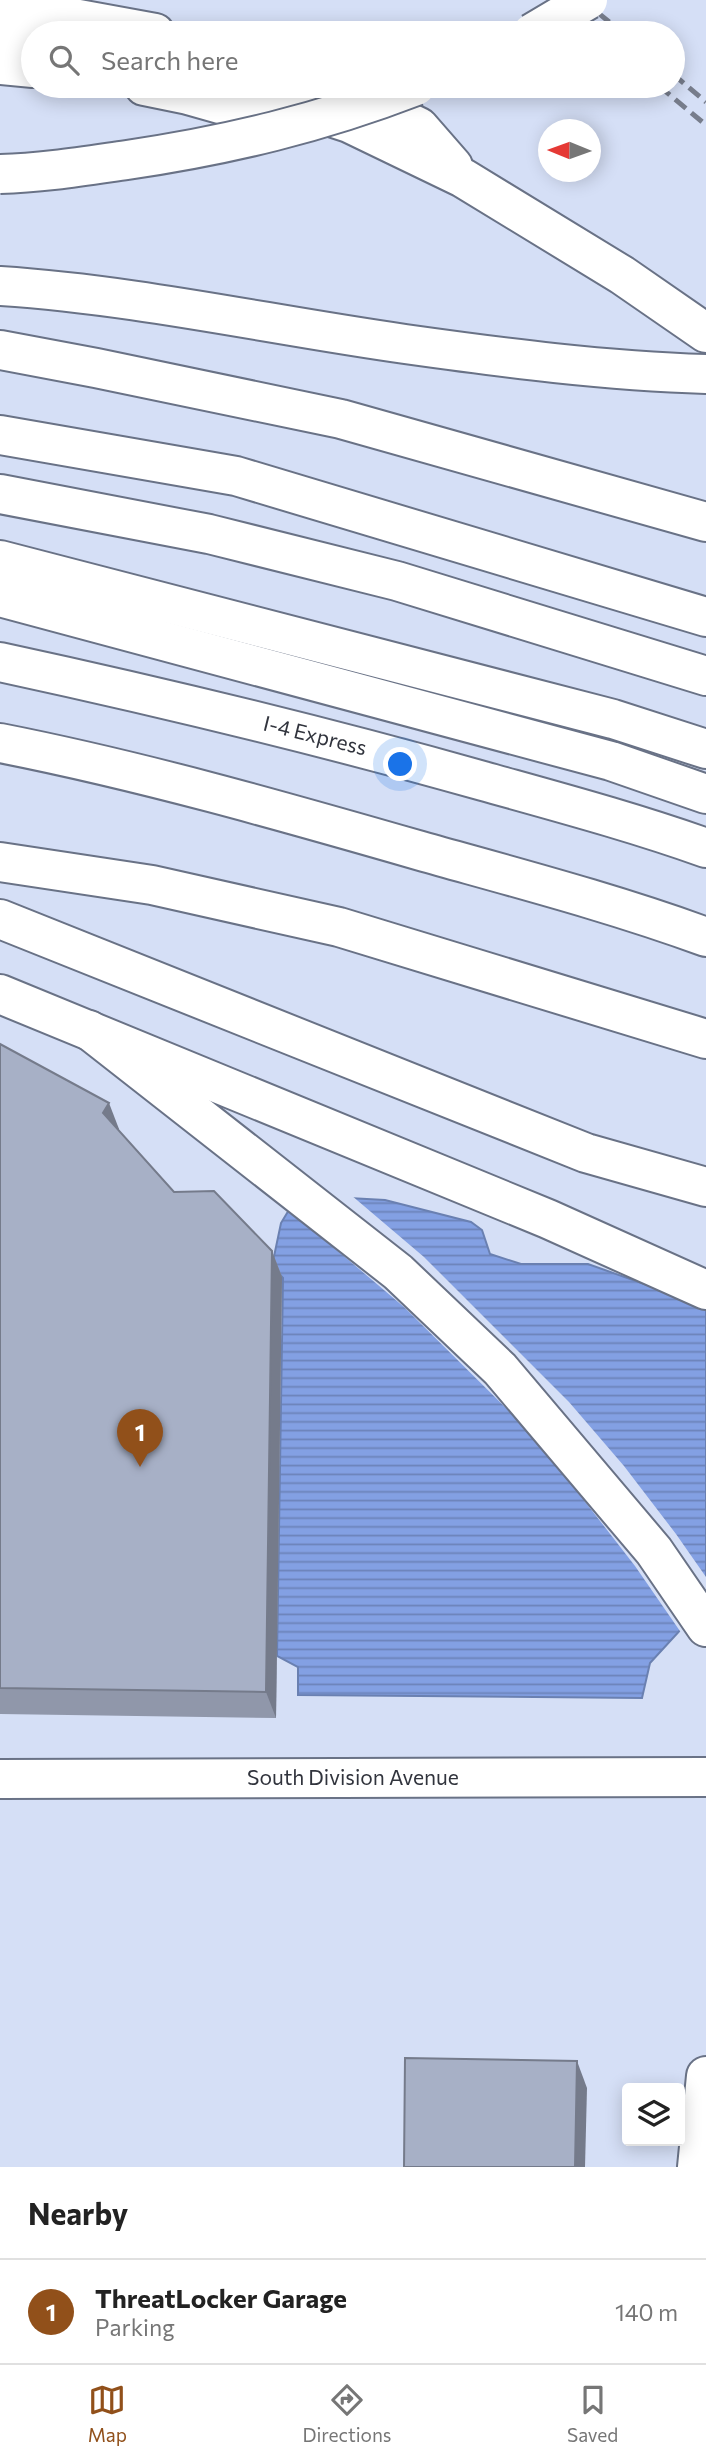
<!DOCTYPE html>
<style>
body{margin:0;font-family:Commissioner,sans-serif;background:#f2f2f2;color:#222}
.controls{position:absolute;right:21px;bottom:21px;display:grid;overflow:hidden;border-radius:7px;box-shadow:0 4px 18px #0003}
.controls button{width:63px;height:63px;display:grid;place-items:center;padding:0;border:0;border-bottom:2px solid #e0e0e0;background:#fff;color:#222;font:35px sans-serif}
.compass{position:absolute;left:538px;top:119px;width:63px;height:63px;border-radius:50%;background:#fff;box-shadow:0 4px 18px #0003;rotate:271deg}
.you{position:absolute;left:401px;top:765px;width:24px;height:24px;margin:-18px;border:5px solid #fff;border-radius:50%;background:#1a73e8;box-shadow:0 0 0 10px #1a73e833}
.badge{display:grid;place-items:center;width:46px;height:46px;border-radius:50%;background:#91501a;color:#fff;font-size:23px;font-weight:700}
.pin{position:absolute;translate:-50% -58px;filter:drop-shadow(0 2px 4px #0008)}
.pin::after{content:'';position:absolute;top:37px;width:24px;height:21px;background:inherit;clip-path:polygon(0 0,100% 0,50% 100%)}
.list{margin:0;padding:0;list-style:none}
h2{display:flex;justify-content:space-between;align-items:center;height:91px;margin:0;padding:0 28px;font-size:30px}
h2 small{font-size:23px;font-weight:400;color:#767676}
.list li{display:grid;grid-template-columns:46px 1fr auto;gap:21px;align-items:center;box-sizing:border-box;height:105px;padding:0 28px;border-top:2px solid #e0e0e0}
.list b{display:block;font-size:26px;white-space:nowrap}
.list p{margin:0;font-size:23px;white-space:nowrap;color:#767676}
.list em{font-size:23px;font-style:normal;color:#767676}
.icon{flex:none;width:38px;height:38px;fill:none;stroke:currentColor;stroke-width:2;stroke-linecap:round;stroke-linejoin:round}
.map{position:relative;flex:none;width:706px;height:2167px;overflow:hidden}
.search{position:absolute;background:#fff;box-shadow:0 4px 18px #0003;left:21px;right:21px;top:21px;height:77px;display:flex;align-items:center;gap:18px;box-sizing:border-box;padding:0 24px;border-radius:38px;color:#767676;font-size:26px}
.sheet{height:196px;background:#fff}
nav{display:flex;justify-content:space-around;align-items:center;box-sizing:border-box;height:98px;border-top:2px solid #e0e0e0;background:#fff;font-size:19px;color:#767676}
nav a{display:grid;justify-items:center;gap:4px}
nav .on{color:#91501a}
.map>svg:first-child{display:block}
</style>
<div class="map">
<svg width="706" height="2167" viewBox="0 0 706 2167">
<defs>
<pattern id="water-rules" width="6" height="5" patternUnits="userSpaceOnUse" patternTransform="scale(1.75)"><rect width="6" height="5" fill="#83a0e3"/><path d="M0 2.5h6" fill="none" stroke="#6c83b9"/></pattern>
</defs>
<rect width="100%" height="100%" fill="#d5dff6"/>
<path fill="url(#water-rules)" stroke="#6a80b1" stroke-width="2" d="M 312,1196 L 385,1200 L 471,1222 L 482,1230 L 490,1254 L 521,1264 L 588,1264 L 706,1306 L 706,1602 L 650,1663 L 642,1698 L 298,1695 L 298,1667 L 277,1656 L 283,1278 L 272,1266 L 281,1223 L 295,1200 Z"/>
<path fill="#d5dff6" d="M 312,1193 L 351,1195 L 424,1257 L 569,1402 L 624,1466 L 676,1534 L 706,1577 L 706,1607 L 682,1634 L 635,1566 L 569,1481 L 509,1411 L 404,1307 L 319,1235 L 285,1210 L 292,1198 Z"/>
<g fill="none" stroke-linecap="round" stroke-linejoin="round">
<defs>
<g id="secondary">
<path d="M 0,1779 L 706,1777"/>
<path d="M 697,2167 L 706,2076"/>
</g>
<g id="highway">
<path d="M 0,9 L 46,13 L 155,33"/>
<path d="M 0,36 L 33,42"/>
<path d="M 0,65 L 33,68"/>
<path d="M 144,86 L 188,95 L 266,117"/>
<path d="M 236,86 L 349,123 L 463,178 L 622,275 L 706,333"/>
<path d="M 334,86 L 419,127 L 453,166"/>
<path d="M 0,286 C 137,295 270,325 405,344 C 505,358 605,371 706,374"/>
<path d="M 0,350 L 96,368 L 341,419 L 706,522"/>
<path d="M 0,435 L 236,476 L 706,617"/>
<path d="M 0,494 L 209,534 L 397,581 L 706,676"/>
<path d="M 0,560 L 613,719 L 706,749"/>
<path d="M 0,597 L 611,761 L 706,794"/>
<path d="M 0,662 C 162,697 323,736 483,781 C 558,802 633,822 706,848"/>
<path d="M 0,743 C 142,771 282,811 421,851 C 517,878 613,903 706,937"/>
<path d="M 0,862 L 152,885 L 339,927 L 706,1039"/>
<path d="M 0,919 L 586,1153 L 706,1187"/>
<path d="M 0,994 L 548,1219 L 706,1290"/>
<path d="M 89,1030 L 398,1272 L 500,1369 L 654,1551 L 706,1627"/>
</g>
</defs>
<use href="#secondary" stroke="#697286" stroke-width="42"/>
<use href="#highway" stroke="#697286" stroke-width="42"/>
<use href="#secondary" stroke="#fff" stroke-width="38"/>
<use href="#highway" stroke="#fff" stroke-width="38"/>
<g stroke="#777d8c" stroke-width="5" stroke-dasharray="14 7" stroke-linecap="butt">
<path d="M 550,0 L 593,33"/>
<path d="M 582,0 L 623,33"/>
<path d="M 673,74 L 706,102"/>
<path d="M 659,86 L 706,125"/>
</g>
<defs>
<g id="highway-bridge">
<path d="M 532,33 L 588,0"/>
<path d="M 0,174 C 43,173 85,166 127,160 C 229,145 320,123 416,86"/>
</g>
</defs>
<use href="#highway-bridge" stroke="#697286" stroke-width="42" stroke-linecap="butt"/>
<use href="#highway-bridge" stroke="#fff" stroke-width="38"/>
</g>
<path fill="#9097aa" d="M 0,1044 L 119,1129 L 118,1130 L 174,1192 L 272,1251 L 282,1277 L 276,1718 L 0,1714 Z"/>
<g fill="#757b8b">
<path d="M 109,1103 L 119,1129 L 113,1139 L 103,1113 Z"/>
<path d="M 272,1251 L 282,1277 L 276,1718 L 266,1692 Z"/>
<path d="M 577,2061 L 587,2088 L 585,2167 L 575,2167 Z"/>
</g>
<g fill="#a7b0c6" stroke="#757b8b" stroke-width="2">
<path d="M 0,1044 L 109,1103 L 103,1113 L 174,1192 L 214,1191 L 272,1251 L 266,1692 L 0,1688 Z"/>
<path d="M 405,2058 L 577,2061 L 575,2167 L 404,2167 Z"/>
</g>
<g text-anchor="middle" stroke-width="5" stroke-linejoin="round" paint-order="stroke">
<g font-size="21" fill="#31343d" stroke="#fff">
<text transform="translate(315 736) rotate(14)" y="7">I-4 Express</text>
<text x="353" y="1785">South Division Avenue</text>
</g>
</g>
</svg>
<div class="controls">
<button><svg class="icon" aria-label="layers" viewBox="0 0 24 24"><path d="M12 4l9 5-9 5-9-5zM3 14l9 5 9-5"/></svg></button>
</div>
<svg class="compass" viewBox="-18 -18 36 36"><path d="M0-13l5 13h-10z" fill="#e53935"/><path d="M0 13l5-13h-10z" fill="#767676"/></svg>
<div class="you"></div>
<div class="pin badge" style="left:140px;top:1467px">1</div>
<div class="search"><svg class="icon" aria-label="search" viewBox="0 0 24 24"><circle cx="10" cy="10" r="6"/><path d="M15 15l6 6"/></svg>Search here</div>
</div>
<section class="sheet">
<h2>Nearby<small></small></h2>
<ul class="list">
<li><span class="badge">1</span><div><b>ThreatLocker Garage</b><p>Parking</p></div><em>140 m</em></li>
</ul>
</section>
<nav>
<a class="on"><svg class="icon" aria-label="map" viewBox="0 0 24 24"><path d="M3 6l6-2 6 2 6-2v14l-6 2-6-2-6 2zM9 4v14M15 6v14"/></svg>Map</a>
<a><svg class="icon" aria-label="directions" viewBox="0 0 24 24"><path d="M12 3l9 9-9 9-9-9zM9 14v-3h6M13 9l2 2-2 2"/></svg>Directions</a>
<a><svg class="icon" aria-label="saved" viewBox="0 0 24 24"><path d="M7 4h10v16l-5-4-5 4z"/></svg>Saved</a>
</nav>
